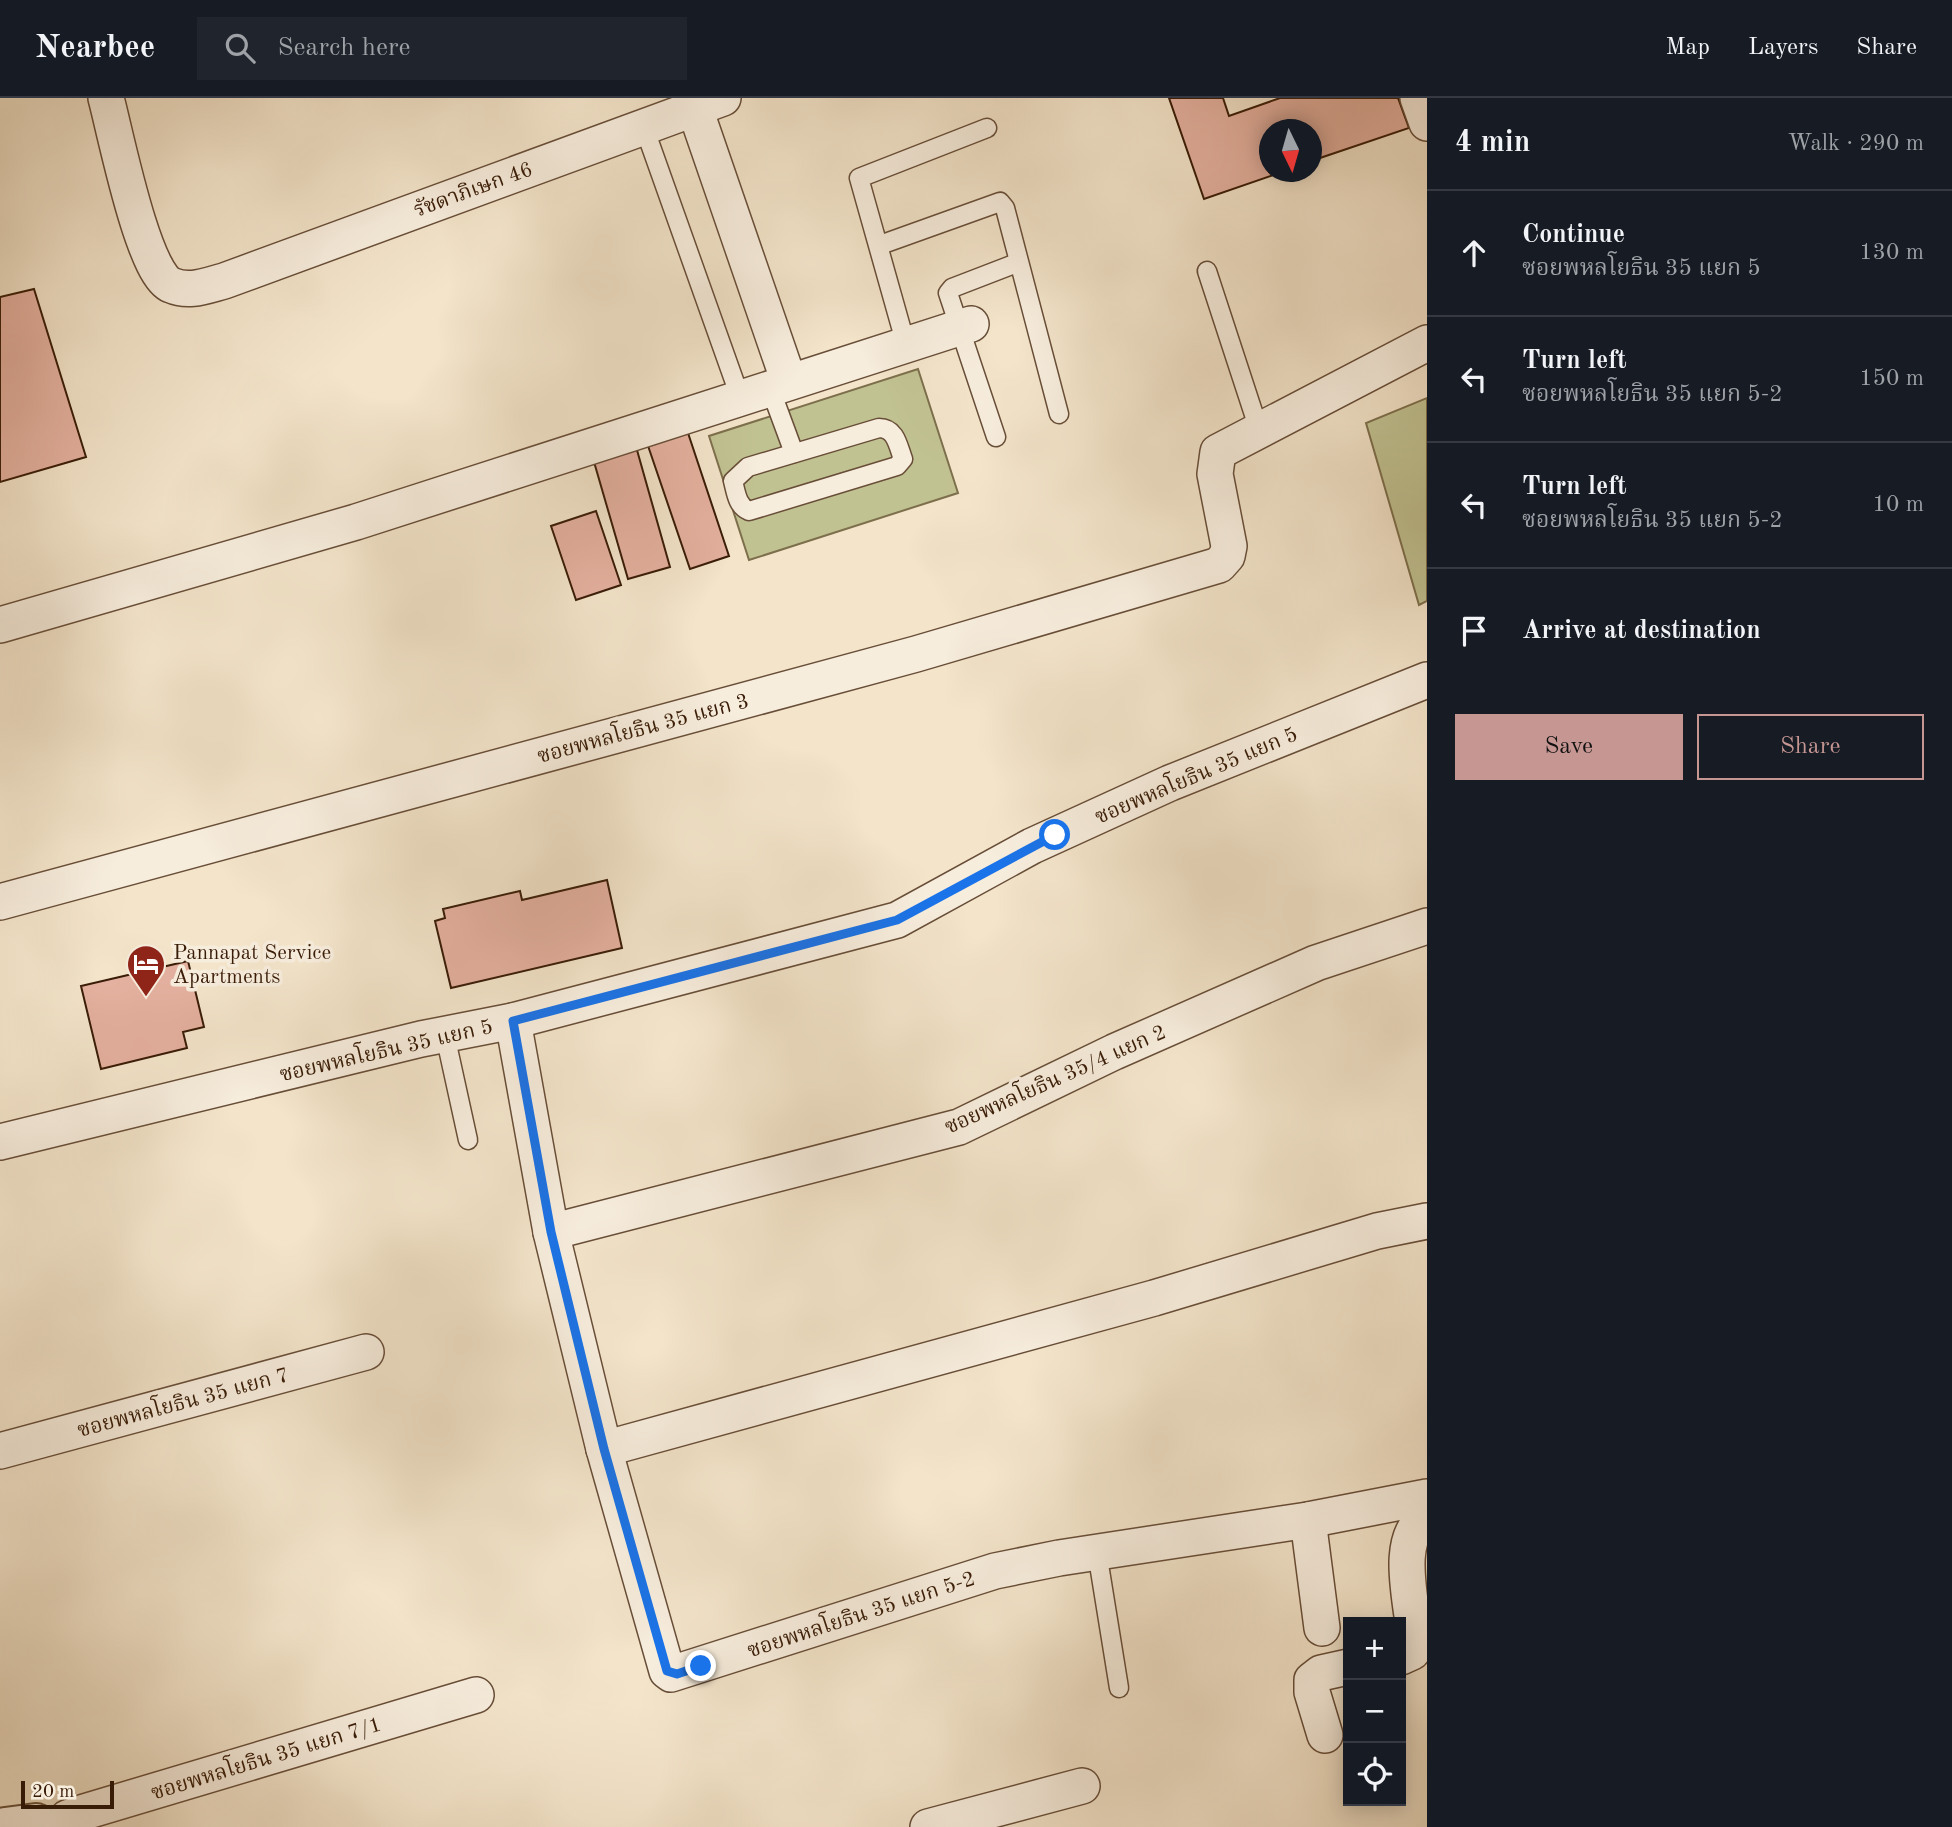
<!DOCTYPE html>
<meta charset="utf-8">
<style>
body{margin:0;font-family:"Old Standard TT","Noto Serif Thai",serif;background:#20242c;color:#f1f3f6}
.controls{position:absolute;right:21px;bottom:21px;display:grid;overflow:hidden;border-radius:0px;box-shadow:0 4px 18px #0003}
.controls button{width:63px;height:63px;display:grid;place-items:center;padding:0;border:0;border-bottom:2px solid #363941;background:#171b24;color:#f1f3f6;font:35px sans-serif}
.compass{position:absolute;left:1259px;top:21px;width:63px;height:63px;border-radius:50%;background:#171b24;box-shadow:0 4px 18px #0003;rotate:175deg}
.scale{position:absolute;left:21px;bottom:18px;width:93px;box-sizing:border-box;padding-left:7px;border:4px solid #391c07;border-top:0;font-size:19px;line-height:24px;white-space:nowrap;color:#391c07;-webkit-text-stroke:5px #f7eddd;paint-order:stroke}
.stop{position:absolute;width:21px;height:21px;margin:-16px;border:5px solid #1a73e8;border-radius:50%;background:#fff}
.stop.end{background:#1a73e8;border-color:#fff;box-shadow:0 2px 7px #0008}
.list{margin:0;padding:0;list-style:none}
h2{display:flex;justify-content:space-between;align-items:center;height:91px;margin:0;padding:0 28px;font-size:30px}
h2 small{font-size:23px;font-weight:400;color:#9ea1a6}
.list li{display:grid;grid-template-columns:46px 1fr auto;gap:21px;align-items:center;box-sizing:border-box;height:126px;padding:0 28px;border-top:2px solid #363941}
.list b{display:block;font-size:26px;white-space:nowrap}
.list p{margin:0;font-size:23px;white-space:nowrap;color:#9ea1a6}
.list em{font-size:23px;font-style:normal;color:#9ea1a6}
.actions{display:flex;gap:14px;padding:21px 28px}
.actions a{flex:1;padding:16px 0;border:2px solid #c59692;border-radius:0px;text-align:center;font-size:24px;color:#c59692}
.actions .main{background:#c59692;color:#111}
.icon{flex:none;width:38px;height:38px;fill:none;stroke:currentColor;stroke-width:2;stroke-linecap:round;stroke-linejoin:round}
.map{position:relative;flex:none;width:1427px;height:1729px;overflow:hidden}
header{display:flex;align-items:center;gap:42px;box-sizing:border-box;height:98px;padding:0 35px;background:#171b24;border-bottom:2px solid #363941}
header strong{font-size:33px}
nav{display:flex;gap:38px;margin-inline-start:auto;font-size:24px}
.search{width:490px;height:63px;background:#20242c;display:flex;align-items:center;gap:18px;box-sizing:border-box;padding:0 24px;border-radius:0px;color:#9ea1a6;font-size:26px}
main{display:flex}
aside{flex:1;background:#171b24}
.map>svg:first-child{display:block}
</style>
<header>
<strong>Nearbee</strong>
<div class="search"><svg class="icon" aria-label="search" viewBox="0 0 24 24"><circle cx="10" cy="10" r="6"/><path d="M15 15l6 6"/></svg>Search here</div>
<nav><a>Map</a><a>Layers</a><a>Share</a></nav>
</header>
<main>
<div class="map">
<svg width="1427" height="1729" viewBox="0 0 1427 1729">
<rect width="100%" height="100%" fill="#f3e4ca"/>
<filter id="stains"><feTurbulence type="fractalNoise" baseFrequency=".00286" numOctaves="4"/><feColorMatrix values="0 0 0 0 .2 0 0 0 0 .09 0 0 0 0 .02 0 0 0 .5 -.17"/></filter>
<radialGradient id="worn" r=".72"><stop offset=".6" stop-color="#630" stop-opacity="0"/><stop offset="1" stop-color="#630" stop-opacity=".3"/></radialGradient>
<g fill="#c1c292" stroke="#7d6f4c" stroke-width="2">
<path d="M 918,271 L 958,395 L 749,462 L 709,338 Z"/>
<path d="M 1427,300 L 1427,503 L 1419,507 L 1366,325 Z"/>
</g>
<g fill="#e4b09f" stroke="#391c07" stroke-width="2">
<path d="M 1169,0 L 1223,0 L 1229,18 L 1280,0 L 1398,0 L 1409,30 L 1311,63 L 1311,32 L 1269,32 L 1269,74 L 1282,74 L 1204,101 Z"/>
<path d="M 34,191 L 86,359 L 0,384 L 0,199 Z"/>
<path d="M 686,329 L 729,458 L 690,471 L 646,342 Z"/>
<path d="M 635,345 L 670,469 L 628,481 L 592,357 Z"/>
<path d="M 596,413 L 621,487 L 576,502 L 551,428 Z"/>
<path d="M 607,782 L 622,850 L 451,890 L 435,823 L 445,820 L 443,811 L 520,793 L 522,802 Z"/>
<path d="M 188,863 L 204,929 L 183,934 L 187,950 L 101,971 L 81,888 Z"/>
</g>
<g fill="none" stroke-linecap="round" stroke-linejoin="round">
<defs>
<g id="service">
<path d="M 644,29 L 740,299"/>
<path d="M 880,147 L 1000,104 L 1005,110 L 1059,316"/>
<path d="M 1207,173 L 1259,332"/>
<path d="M 906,247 L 859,80 L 987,30"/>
<path d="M 770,290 L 794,355"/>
<path d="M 879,330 C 896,330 898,348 903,361 L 897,368 L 749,413 C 737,408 736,394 733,383 L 748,369 Z"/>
<path d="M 996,339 L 948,195 L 952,190 L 1017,165"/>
<path d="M 445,937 L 468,1042"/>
<path d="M 1097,1454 L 1119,1590"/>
</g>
<g id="minor">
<path d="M 106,0 C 115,33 143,176 171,187 C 189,195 205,188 224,183 L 723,0"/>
<path d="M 1418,0 L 1427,25"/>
<path d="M 695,11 L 789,284"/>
<path d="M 0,527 L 356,424 L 971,226"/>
<path d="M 0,804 L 916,556 L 1219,467 L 1227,458 L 1229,448 L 1215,376 L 1218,354 L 1427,245"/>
<path d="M 513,923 L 551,1134 L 604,1351 L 667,1573 L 671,1576 L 995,1473 L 1059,1460 L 1308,1422 L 1427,1399"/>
<path d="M 0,1044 L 421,941 L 513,923 L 897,822 L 1032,748 L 1170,685 L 1427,582"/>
<path d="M 551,1134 L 959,1029 L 1114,954 L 1316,865 L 1427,828"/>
<path d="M 604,1351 L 1154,1200 L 1377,1133 L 1427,1123"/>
<path d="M 0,1353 L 366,1254"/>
<path d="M 1308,1422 L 1322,1530"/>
<path d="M 1401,1559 L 1412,1554 L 1415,1543 C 1413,1507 1392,1441 1427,1418"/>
<path d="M 1325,1637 L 1312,1594 L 1312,1582 L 1321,1575 L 1348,1569"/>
<path d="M 59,1729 L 67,1720 L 81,1715 L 476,1597"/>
<path d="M 928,1729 L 1082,1688"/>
</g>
<path id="tertiary" d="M 5,1729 L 36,1725 L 44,1729"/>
</defs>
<use href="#service" stroke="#684e38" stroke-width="21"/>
<use href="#minor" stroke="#684e38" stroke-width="38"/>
<use href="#tertiary" stroke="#684e38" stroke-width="42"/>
<use href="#service" stroke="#f7eddd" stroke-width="18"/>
<use href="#minor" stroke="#f7eddd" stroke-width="35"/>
<use href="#tertiary" stroke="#f7eddd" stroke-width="38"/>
</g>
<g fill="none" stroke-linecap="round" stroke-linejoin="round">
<path stroke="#1a73e8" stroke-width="9" d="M 701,1568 L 677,1576 L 667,1573 L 604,1351 L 551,1134 L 513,923 L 897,822 L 1055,737"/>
</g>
<defs>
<symbol id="hotel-pin" viewBox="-11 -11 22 30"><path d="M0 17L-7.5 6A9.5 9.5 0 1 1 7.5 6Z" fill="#8f2418" stroke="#f7eddd"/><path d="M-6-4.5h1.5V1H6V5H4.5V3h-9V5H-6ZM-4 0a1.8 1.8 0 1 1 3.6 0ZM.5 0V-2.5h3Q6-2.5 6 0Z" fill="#fff"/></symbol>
</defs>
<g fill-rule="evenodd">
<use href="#hotel-pin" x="124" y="844" width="44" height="60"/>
</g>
<g text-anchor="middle" stroke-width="7" stroke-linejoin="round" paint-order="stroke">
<g font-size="21" fill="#391c07" stroke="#f7eddd">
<text transform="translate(473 91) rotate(-20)" y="7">รัชดาภิเษก 46</text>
<text transform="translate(643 630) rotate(-15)" y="7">ซอยพหลโยธิน 35 แยก 3</text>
<text transform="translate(1196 677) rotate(-23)" y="7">ซอยพหลโยธิน 35 แยก 5</text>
<text transform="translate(386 952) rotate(-13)" y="7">ซอยพหลโยธิน 35 แยก 5</text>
<text transform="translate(1055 981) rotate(-24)" y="7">ซอยพหลโยธิน 35/4 แยก 2</text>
<text transform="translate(183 1304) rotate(-15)" y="7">ซอยพหลโยธิน 35 แยก 7</text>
<text transform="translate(861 1516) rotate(-18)" y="7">ซอยพหลโยธิน 35 แยก 5-2</text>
<text transform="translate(266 1660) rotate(-17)" y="7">ซอยพหลโยธิน 35 แยก 7/1</text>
</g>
<g font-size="21" fill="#391c07" stroke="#f7eddd" text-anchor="start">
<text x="173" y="861">Pannapat Service<tspan x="173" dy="24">Apartments</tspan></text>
</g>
</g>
<rect width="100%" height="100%" filter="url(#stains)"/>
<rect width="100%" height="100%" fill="url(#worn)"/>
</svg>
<div class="controls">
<button>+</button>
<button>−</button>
<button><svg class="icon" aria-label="locate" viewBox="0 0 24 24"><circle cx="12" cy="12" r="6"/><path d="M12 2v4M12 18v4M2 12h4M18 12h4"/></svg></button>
</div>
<svg class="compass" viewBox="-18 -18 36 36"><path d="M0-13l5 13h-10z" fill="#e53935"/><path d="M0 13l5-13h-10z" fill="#9ea1a6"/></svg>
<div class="scale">20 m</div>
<div class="stop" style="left:1055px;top:737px"></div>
<div class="stop end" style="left:701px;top:1568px"></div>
</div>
<aside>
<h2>4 min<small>Walk · 290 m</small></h2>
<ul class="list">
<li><svg class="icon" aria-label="ahead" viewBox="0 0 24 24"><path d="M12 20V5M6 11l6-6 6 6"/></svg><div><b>Continue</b><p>ซอยพหลโยธิน 35 แยก 5</p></div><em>130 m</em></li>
<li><svg class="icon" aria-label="left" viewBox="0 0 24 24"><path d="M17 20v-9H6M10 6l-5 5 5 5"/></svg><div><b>Turn left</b><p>ซอยพหลโยธิน 35 แยก 5-2</p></div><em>150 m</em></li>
<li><svg class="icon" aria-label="left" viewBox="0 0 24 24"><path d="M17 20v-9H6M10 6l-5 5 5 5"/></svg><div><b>Turn left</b><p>ซอยพหลโยธิน 35 แยก 5-2</p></div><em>10 m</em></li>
<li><svg class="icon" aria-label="arrive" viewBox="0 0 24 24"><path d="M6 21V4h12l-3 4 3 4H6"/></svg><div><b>Arrive at destination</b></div></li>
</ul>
<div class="actions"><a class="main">Save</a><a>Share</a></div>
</aside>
</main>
